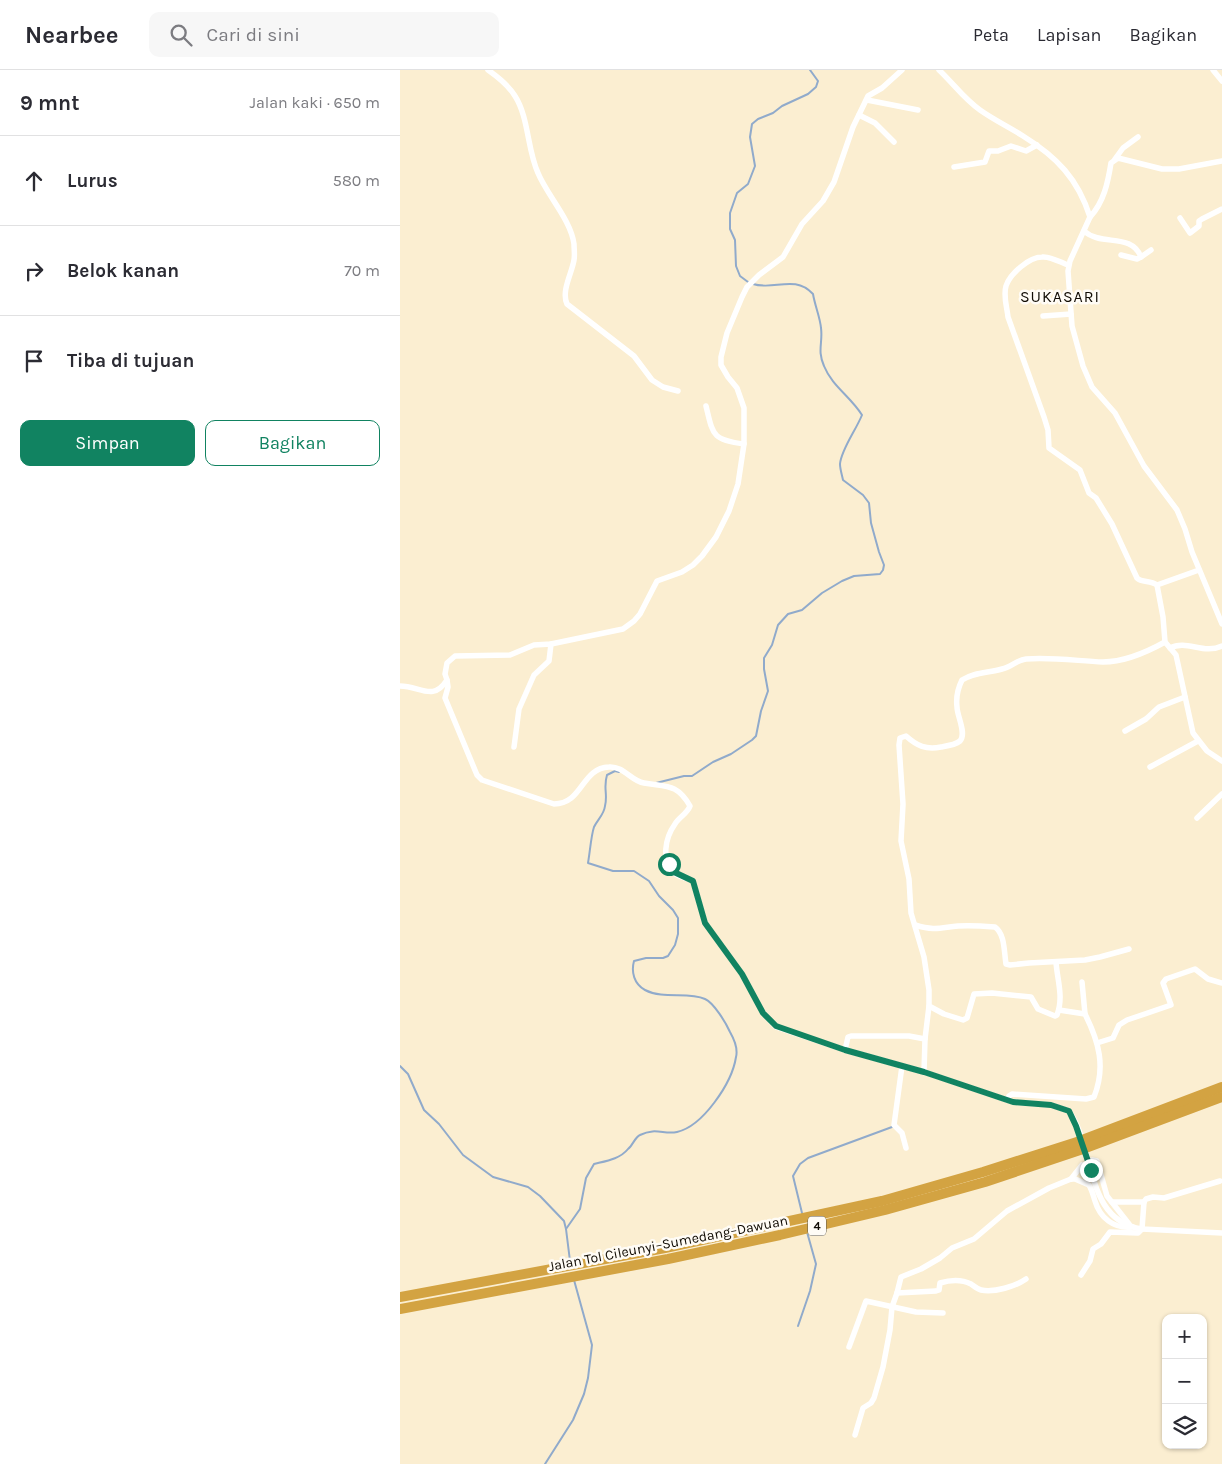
<!DOCTYPE html>
<html lang="id">
<meta charset="utf-8">
<style>
body{margin:0;font-family:Karla,sans-serif;background:#f7f7f7;color:#2b2b33}
.controls{position:absolute;right:15px;bottom:15px;display:grid;overflow:hidden;border-radius:10px;box-shadow:0 1px 4px #0004}
.controls button{width:45px;height:45px;display:grid;place-items:center;padding:0;border:0;border-bottom:1px solid #e1e1e2;background:#fff;color:#2b2b33;font:25px sans-serif}
.stop{position:absolute;width:15px;height:15px;margin:-11px;border:4px solid #118361;border-radius:50%;background:#fff}
.stop.end{background:#118361;border-color:#fff;box-shadow:0 1px 5px #0008}
.list{margin:0;padding:0;list-style:none}
h2{display:flex;justify-content:space-between;align-items:center;height:65px;margin:0;padding:0 20px;font-size:21px}
h2 small{font-size:16px;font-weight:400;color:#7c7c81}
.list li{display:grid;grid-template-columns:32px 1fr auto;gap:15px;align-items:center;box-sizing:border-box;height:90px;padding:0 20px;border-top:1px solid #e1e1e2}
.list b{display:block;font-size:19px;white-space:nowrap}
.list em{font-size:16px;font-style:normal;color:#7c7c81}
.actions{display:flex;gap:10px;padding:15px 20px}
.actions a{flex:1;padding:11px 0;border:1px solid #118361;border-radius:10px;text-align:center;font-size:18px;color:#118361}
.actions .main{background:#118361;color:#fff}
.icon{flex:none;width:28px;height:28px;fill:none;stroke:currentColor;stroke-width:2;stroke-linecap:round;stroke-linejoin:round}
.map{position:relative;flex:none;width:822px;height:1394px;overflow:hidden}
header{display:flex;align-items:center;gap:30px;box-sizing:border-box;height:70px;padding:0 25px;background:#fff;border-bottom:1px solid #e1e1e2}
header strong{font-size:24px}
nav{display:flex;gap:28px;margin-inline-start:auto;font-size:18px}
.search{width:350px;height:45px;background:#f7f7f7;display:flex;align-items:center;gap:12px;box-sizing:border-box;padding:0 18px;border-radius:10px;color:#7c7c81;font-size:19px}
main{display:flex}
aside{flex:1;background:#fff}
.map>svg:first-child{display:block}
</style>
<header>
<strong>Nearbee</strong>
<div class="search"><svg class="icon" aria-label="search" viewBox="0 0 24 24"><circle cx="10" cy="10" r="6"/><path d="M15 15l6 6"/></svg>Cari di sini</div>
<nav><a>Peta</a><a>Lapisan</a><a>Bagikan</a></nav>
</header>
<main>
<aside>
<h2>9 mnt<small>Jalan kaki · 650 m</small></h2>
<ul class="list">
<li><svg class="icon" aria-label="ahead" viewBox="0 0 24 24"><path d="M12 20V5M6 11l6-6 6 6"/></svg><div><b>Lurus</b></div><em>580 m</em></li>
<li><svg class="icon" aria-label="right" viewBox="0 0 24 24"><path d="M7 20v-9h11M14 6l5 5-5 5"/></svg><div><b>Belok kanan</b></div><em>70 m</em></li>
<li><svg class="icon" aria-label="arrive" viewBox="0 0 24 24"><path d="M6 21V4h12l-3 4 3 4H6"/></svg><div><b>Tiba di tujuan</b></div></li>
</ul>
<div class="actions"><a class="main">Simpan</a><a>Bagikan</a></div>
</aside>
<div class="map">
<svg width="822" height="1394" viewBox="0 0 822 1394">
<rect width="100%" height="100%" fill="#fbeed1"/>
<g fill="none" stroke-linecap="round" stroke-linejoin="round">
<g stroke="#90aacb" stroke-width="2">
<path d="M 348,212 L 340,206 L 336,196 L 335,170 L 330,159 L 330,143 L 337,123 L 348,114 L 355,96 L 350,67 L 352,54 L 358,49 L 373,43 L 382,36 L 408,24 L 416,17 L 418,11 L 410,0"/>
<path d="M 256,713 L 284,706 L 292,706 L 313,692 L 331,684 L 352,670 L 356,666 L 361,641 L 368,621 L 364,599 L 364,588 L 372,575 L 378,555 L 388,544 L 402,540 L 422,523 L 442,511 L 454,506 L 480,504 L 483,500 L 484,495 L 479,482 L 471,453 L 469,433 L 463,425 L 443,410 C 442,405 440,399 440,394 C 441,380 456,360 462,345 C 451,327 432,316 424,296 C 417,280 423,273 421,258 C 420,247 415,236 413,224 C 394,204 374,221 353,214"/>
<path d="M 0,996 L 8,1004 L 24,1040 L 39,1054 L 63,1085 L 93,1107 L 128,1117 L 140,1126 L 164,1151 L 166,1159 L 170,1191"/>
<path d="M 402,1143 L 393,1106 L 400,1094 L 408,1088 L 492,1057"/>
<path d="M 166,1159 L 180,1139 L 186,1108 L 194,1094 C 206,1091 220,1089 228,1079 C 233,1075 235,1067 240,1065 C 256,1057 264,1065 277,1062 C 303,1056 332,1013 336,987 C 338,979 334,969 330,962 C 326,953 314,933 305,929 C 288,921 264,930 245,920 C 234,914 231,902 234,891 L 246,888 L 263,888 L 268,886 L 275,875 L 278,864 L 278,848 L 273,840 L 259,826 L 249,811 L 234,801 L 213,801 L 188,793 C 190,782 191,766 194,757 C 197,750 204,745 205,736 C 208,724 203,718 207,705 L 215,701 L 219,702"/>
<path d="M 398,1256 L 410,1221 L 416,1194 L 407,1162"/>
<path d="M 145,1394 L 173,1350 L 184,1324 L 188,1308 L 192,1275 L 174,1210"/>
</g>
<g stroke="#fff" stroke-width="5.5">
<path d="M 88,0 C 98,7 109,16 115,26 C 129,48 127,79 138,103 C 147,125 171,150 174,174 C 174,179 175,185 174,190 C 172,203 161,221 167,234 L 234,286 L 252,310 L 263,317 L 278,321"/>
<path d="M 539,0 C 553,13 564,29 580,40 C 594,50 609,57 623,66 C 657,87 678,109 690,147 L 670,191 L 668,201 L 672,256 L 683,296 L 692,317 L 715,343 L 744,396 L 777,440 L 785,459 L 792,482 L 822,554"/>
<path d="M 813,0 L 822,11"/>
<path d="M 467,30 L 518,40"/>
<path d="M 459,45 L 475,53 L 494,72"/>
<path d="M 715,89 L 723,78 L 738,67"/>
<path d="M 554,97 L 585,92 L 589,81 L 598,81 L 611,76 L 626,81 L 637,75"/>
<path d="M 690,147 C 704,132 708,112 711,93 L 718,88 L 762,99 L 779,99 L 822,91"/>
<path d="M 780,148 L 790,163 L 799,156 L 799,151 L 802,149 L 822,139"/>
<path d="M 684,161 C 702,177 731,162 741,187 L 737,189 L 721,185"/>
<path d="M 741,187 L 751,180"/>
<path d="M 668,195 C 660,192 650,186 642,187 C 629,187 610,204 606,216 C 603,226 607,237 608,247 L 644,347 L 648,360 L 649,378 L 680,400 L 689,423 L 696,428 L 712,454 L 737,508 C 742,513 750,510 757,515 L 763,547 L 765,572 L 776,585 L 793,663 L 807,681 L 822,691"/>
<path d="M 643,246 L 671,244"/>
<path d="M 306,336 C 313,365 312,370 344,374"/>
<path d="M 757,515 L 799,500"/>
<path d="M 770,578 C 787,569 803,585 822,576"/>
<path d="M 47,610 L 48,617 L 45,628 L 77,705 L 82,710 L 154,734 C 183,734 181,698 209,697 C 224,696 231,711 244,713 C 266,717 277,713 290,736 C 287,744 279,747 275,754 C 265,768 261,790 274,803 C 279,807 287,808 293,811 L 305,853 L 342,904 L 363,943 L 376,957 L 445,980 L 524,1002 L 613,1032 L 651,1035 L 669,1041 C 696,1079 684,1150 742,1159 L 822,1163"/>
<path d="M 0,616 C 20,616 33,632 47,610 L 45,604 L 47,593 L 55,586 L 110,585 L 134,575 L 151,574 L 223,559 L 234,551 L 240,544 L 257,511 L 282,502 L 293,495 L 302,486 L 316,467 L 329,441 L 338,414 L 344,374 L 344,338 L 337,318 L 328,307 L 321,295 L 321,287 L 327,263 L 342,227 L 347,217 L 359,205 L 383,187 L 402,154 L 423,131 L 434,112 L 453,57 L 468,26 L 482,18 L 502,0"/>
<path d="M 725,661 L 746,649 L 759,637 L 785,627"/>
<path d="M 114,677 L 119,639 L 134,605 L 149,591 L 151,574"/>
<path d="M 750,697 L 798,671"/>
<path d="M 797,748 L 822,724"/>
<path d="M 515,855 C 535,861 539,858 558,856 C 570,855 583,856 595,857 C 605,864 604,882 606,894 L 610,895 L 629,893 L 685,890 L 700,887 L 729,879"/>
<path d="M 656,892 C 657,909 664,927 657,945 L 655,946 L 638,939 L 631,927 L 592,923 L 574,924 L 567,948 L 563,950 L 544,944 L 529,936 L 529,920 L 524,887 L 511,843 L 509,809 L 501,771 L 503,734 L 499,675 L 500,668 L 506,666 C 517,676 526,680 541,677 C 547,676 555,675 560,671 C 567,664 557,646 557,637 C 556,629 558,618 562,610 C 574,602 588,603 602,599 C 611,597 617,590 626,589 C 652,587 678,591 703,592 C 725,592 747,582 765,572"/>
<path d="M 682,912 L 685,944"/>
<path d="M 697,973 L 713,968 L 719,955 L 727,950 L 771,935 L 763,913 L 766,909 L 795,899 L 808,909 L 822,913"/>
<path d="M 445,980 L 448,967 L 451,966 L 509,966 L 525,969"/>
<path d="M 502,996 L 494,1055 L 502,1063 L 506,1078"/>
<path d="M 524,1002 L 525,969 L 529,936"/>
<path d="M 607,1030 L 609,1026 L 612,1024 L 686,1029 L 694,1027 C 706,997 699,972 685,944 L 659,940"/>
<path d="M 692,1090 L 697,1091 L 707,1126 L 729,1154"/>
<path d="M 671,1109 L 682,1095"/>
<path d="M 712,1132 L 744,1132"/>
<path d="M 681,1205 L 690,1191 L 693,1179 L 701,1174 L 710,1162 L 738,1163 L 742,1159 L 744,1132 L 746,1129 L 753,1127 L 764,1128 L 820,1111"/>
<path d="M 497,1223 L 536,1221 L 539,1220 L 540,1213 C 550,1210 561,1209 571,1214 C 574,1216 577,1219 581,1220 C 594,1223 616,1216 626,1209"/>
<path d="M 449,1277 L 466,1231 L 516,1242 L 543,1243"/>
<path d="M 455,1365 L 463,1338 L 471,1333 L 474,1328 L 483,1297 L 490,1260 L 492,1237 L 497,1223 L 501,1207 L 521,1199 L 540,1188 L 552,1178 L 574,1169 L 607,1141 L 649,1118 L 671,1109 L 675,1109 L 689,1115 C 692,1120 693,1125 695,1131 C 700,1148 714,1159 732,1157"/>
</g>
<g stroke="#d3a342" stroke-width="10">
<path d="M 0,1227 L 265,1178 L 482,1131 L 583,1102 L 677,1072 L 822,1017"/>
<path d="M 0,1239 L 268,1189 L 380,1165 L 485,1140 L 585,1112 L 680,1080 L 822,1027"/>
</g>
</g>
<g fill="none" stroke-linecap="round" stroke-linejoin="round">
<path stroke="#118361" stroke-width="6" d="M 269,794 L 274,802 L 293,811 L 305,853 L 342,904 L 363,943 L 376,956 L 445,980 L 524,1002 L 613,1032 L 651,1035 L 669,1041 L 676,1056 L 691,1100"/>
</g>
<g text-anchor="middle" stroke-width="5" stroke-linejoin="round" paint-order="stroke">
<rect fill="#fffcf6" stroke="#58544d" stroke-width="1" x="408" y="1146.5" width="18" height="19" rx="4"/>
<g font-size="12" font-weight="bold" fill="#110c04">
<text x="417" y="1160">4</text>
</g>
<g font-size="14" fill="#110c04" stroke="#fffcf6">
<text transform="translate(268 1173) rotate(-11)" y="5">Jalan Tol Cileunyi–Sumedang–Dawuan</text>
</g>
<g font-size="16" letter-spacing="1" fill="#110c04" stroke="#fffcf6">
<text x="660" y="232">SUKASARI</text>
</g>
</g>
</svg>
<div class="controls">
<button>+</button>
<button>−</button>
<button><svg class="icon" aria-label="layers" viewBox="0 0 24 24"><path d="M12 4l9 5-9 5-9-5zM3 14l9 5 9-5"/></svg></button>
</div>
<div class="stop" style="left:269px;top:794px"></div>
<div class="stop end" style="left:691px;top:1100px"></div>
</div>
</main>
